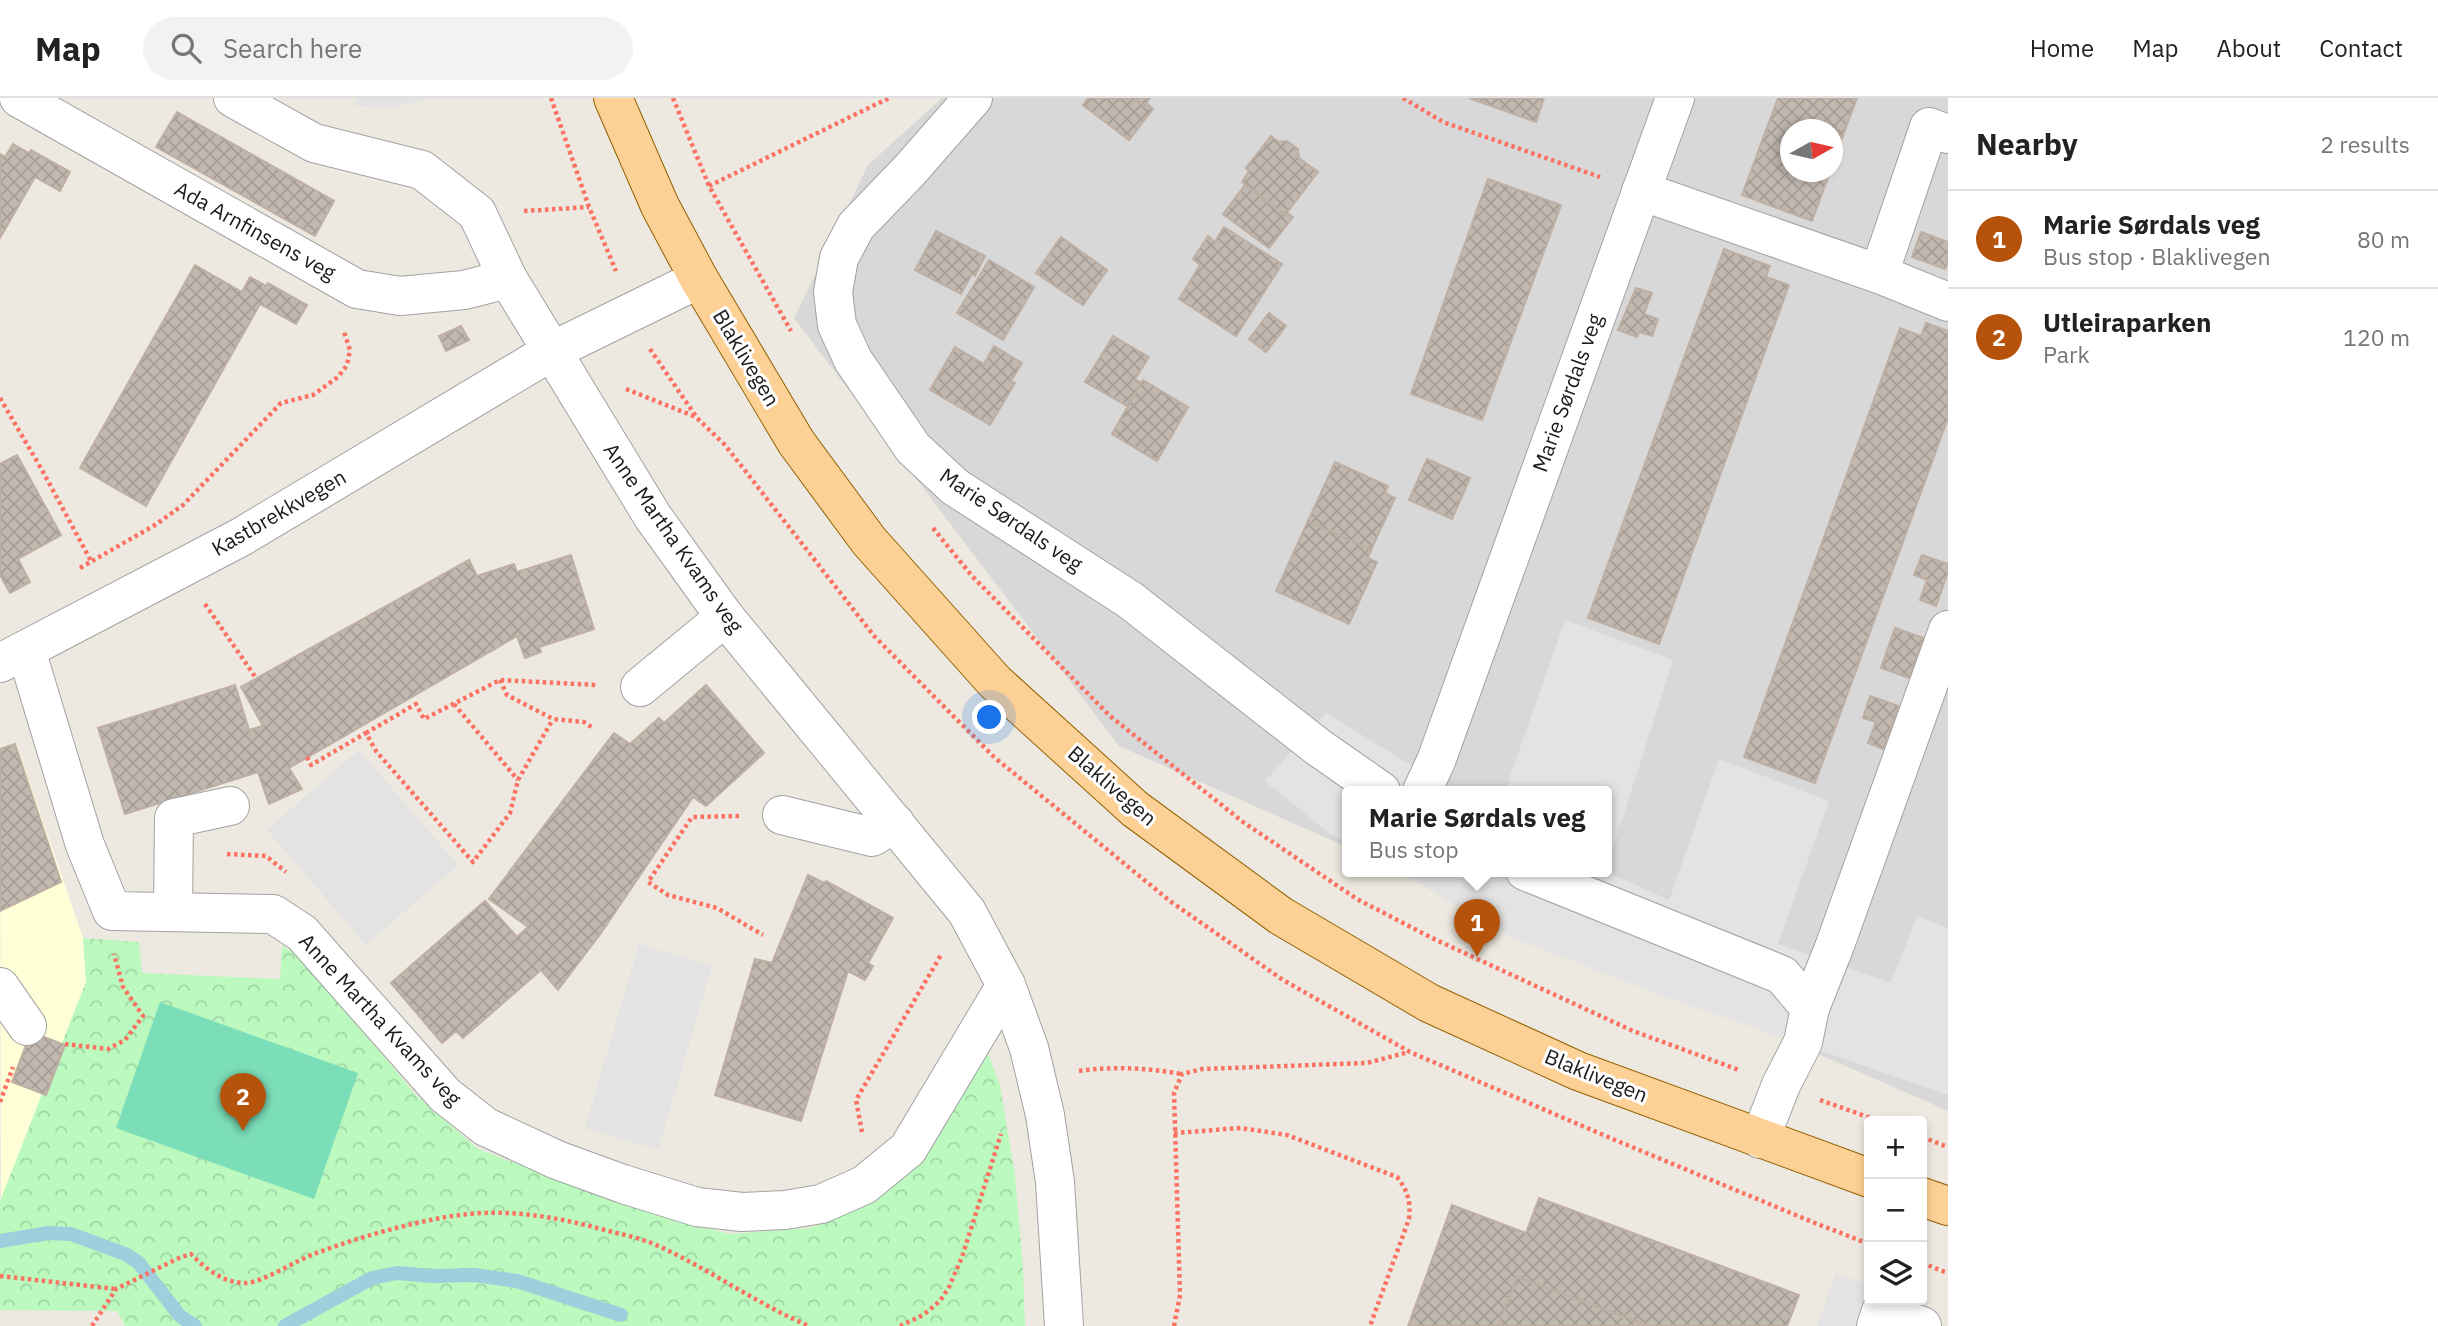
<!DOCTYPE html>
<meta charset="utf-8">
<style>
body{margin:0;font-family:"IBM Plex Sans",sans-serif;background:#f2f2f2;color:#222}
.controls{position:absolute;right:21px;bottom:21px;display:grid;overflow:hidden;border-radius:7px;box-shadow:0 4px 10px #0003}
.controls button{width:63px;height:63px;display:grid;place-items:center;padding:0;border:0;border-bottom:2px solid #e0e0e0;background:#fff;color:#222;font:35px sans-serif}
.compass{position:absolute;left:1780px;top:21px;width:63px;height:63px;border-radius:50%;background:#fff;box-shadow:0 4px 10px #0003;rotate:82deg}
.you{position:absolute;left:990px;top:620px;width:24px;height:24px;margin:-18px;border:5px solid #fff;border-radius:50%;background:#1a73e8;box-shadow:0 0 0 10px #1a73e833}
.badge{display:grid;place-items:center;width:46px;height:46px;border-radius:50%;background:#b45309;color:#fff;font-size:23px;font-weight:700}
.pin{position:absolute;translate:-50% -58px;filter:drop-shadow(0 2px 4px #0008)}
.pin::after{content:'';position:absolute;top:37px;width:24px;height:21px;background:inherit;clip-path:polygon(0 0,100% 0,50% 100%)}
.popup{position:absolute;left:1342px;top:688px;width:270px;height:91px;box-sizing:border-box;display:grid;place-content:center;border-radius:7px;background:#fff;filter:drop-shadow(0 2px 5px #0005);font-size:23px;white-space:nowrap;color:#767676}
.popup b{font-size:26px;color:#222}
.popup::after{content:'';position:absolute;left:50%;top:100%;margin-left:-14px;border:14px solid transparent;border-top-color:#fff}
.list{margin:0;padding:0;list-style:none}
h2{display:flex;justify-content:space-between;align-items:center;height:91px;margin:0;padding:0 28px;font-size:30px}
h2 small{font-size:23px;font-weight:400;color:#767676}
.list li{display:grid;grid-template-columns:46px 1fr auto;gap:21px;align-items:center;box-sizing:border-box;height:98px;padding:0 28px;border-top:2px solid #e0e0e0}
.list b{display:block;font-size:26px;white-space:nowrap}
.list p{margin:0;font-size:23px;white-space:nowrap;color:#767676}
.list em{font-size:23px;font-style:normal;color:#767676}
.icon{flex:none;width:38px;height:38px;fill:none;stroke:currentColor;stroke-width:2;stroke-linecap:round;stroke-linejoin:round}
.map{position:relative;flex:none;width:1948px;height:1228px;overflow:hidden}
header{display:flex;align-items:center;gap:42px;box-sizing:border-box;height:98px;padding:0 35px;background:#fff;border-bottom:2px solid #e0e0e0}
header strong{font-size:33px}
nav{display:flex;gap:38px;margin-inline-start:auto;font-size:24px}
.search{width:490px;height:63px;background:#f2f2f2;display:flex;align-items:center;gap:18px;box-sizing:border-box;padding:0 24px;border-radius:38px;color:#767676;font-size:26px}
main{display:flex}
aside{flex:1;background:#fff}
.map>svg:first-child{display:block}
</style>
<header>
<strong>Map</strong>
<div class="search"><svg class="icon" aria-label="search" viewBox="0 0 24 24"><circle cx="10" cy="10" r="6"/><path d="M15 15l6 6"/></svg>Search here</div>
<nav><a>Home</a><a>Map</a><a>About</a><a>Contact</a></nav>
</header>
<main>
<div class="map">
<svg width="1948" height="1228" viewBox="0 0 1948 1228">
<defs>
<pattern id="park-crowns" width="20" height="18" patternUnits="userSpaceOnUse" patternTransform="scale(1.75)"><rect width="20" height="18" fill="#bbf9bf"/><path d="M2 6a3 3 0 1 1 6 0M12 15a3 3 0 1 1 6 0" fill="none" stroke="#a0d5a4"/></pattern>
<pattern id="building-cross-hatch" width="8" height="8" patternUnits="userSpaceOnUse" patternTransform="scale(1.75)"><rect width="8" height="8" fill="#c1b8b0"/><path d="M0 0l8 8M0 8l8-8" fill="none" stroke="#a59e97"/></pattern>
</defs>
<rect width="100%" height="100%" fill="#ede9e0"/>
<path fill="#d9d8d8" fill-rule="evenodd" d="M 942,0 L 1948,0 L 1948,1013 L 1403,773 L 1606,773 L 1606,693 L 1348,693 L 1347,749 L 1119,648 L 794,220 L 868,67 ZM 1790,32 L 1832,32 L 1832,74 L 1790,74 Z"/>
<path fill="#ffffd7" d="M 16,645 L 83,840 L 86,884 L 1,1103 L 0,650 Z"/>
<path fill="url(#park-crowns)" d="M 83,840 L 139,844 L 142,875 L 280,881 L 282,847 L 304,863 L 416,997 L 478,1051 L 630,1108 L 728,1136 L 810,1130 L 857,1112 L 902,1081 L 945,1028 L 987,953 L 1000,988 L 1015,1077 L 1023,1170 L 1025,1228 L 125,1228 L 117,1213 L 0,1212 L 0,1103 L 86,884 Z"/>
<path fill="#7cdeb8" d="M 160,904 L 358,975 L 314,1101 L 116,1030 Z"/>
<g fill="#e3e3e3">
<path d="M 356,0 L 433,0 L 390,10 L 356,8 Z"/>
<path d="M 1565,522 L 1673,562 L 1607,769 L 1606,693 L 1505,693 Z"/>
<path d="M 1326,615 L 1453,693 L 1348,693 L 1347,745 L 1329,735 L 1265,683 Z"/>
<path d="M 359,652 L 458,767 L 366,847 L 267,732 Z"/>
<path d="M 1719,661 L 1829,703 L 1778,846 L 1891,885 L 1917,818 L 1948,830 L 1948,997 L 1668,900 L 1513,840 L 1397,773 L 1605,773 L 1669,802 Z"/>
<path d="M 639,846 L 712,868 L 658,1052 L 585,1030 Z"/>
<path d="M 1836,1175 L 1869,1187 L 1856,1228 L 1817,1228 Z"/>
</g>
<g fill="none" stroke-linecap="round" stroke-linejoin="round">
<g stroke="#9fcedc" stroke-width="14">
<path d="M 0,1143 L 48,1135 L 71,1136 L 125,1156 L 138,1164 L 180,1218 L 195,1228"/>
<path d="M 285,1228 L 372,1180 L 397,1175 L 433,1178 L 474,1177 L 517,1183 L 621,1217"/>
</g>
</g>
<g fill="url(#building-cross-hatch)" stroke="#bfafa3" stroke-width="2">
<path d="M 1088,0 L 1134,0 L 1144,8 L 1146,5 L 1153,11 L 1129,42 L 1083,7 Z"/>
<path d="M 1134,0 L 1150,0 L 1144,8 Z"/>
<path d="M 1469,0 L 1544,0 L 1536,24 Z"/>
<path d="M 1778,0 L 1857,0 L 1832,67 L 1832,32 L 1790,32 L 1790,74 L 1830,74 L 1812,123 L 1742,97 Z"/>
<path d="M 177,14 L 334,103 L 315,138 L 156,49 Z"/>
<path d="M 1271,38 L 1279,44 L 1287,43 L 1298,51 L 1299,60 L 1318,74 L 1285,117 L 1242,84 L 1249,73 L 1246,70 Z"/>
<path d="M 13,46 L 29,55 L 31,52 L 70,74 L 60,93 L 35,79 L 0,140 L 0,56 L 5,59 Z"/>
<path d="M 1488,81 L 1561,107 L 1482,322 L 1411,296 Z"/>
<path d="M 1245,87 L 1285,117 L 1287,115 L 1293,119 L 1269,150 L 1223,116 Z"/>
<path d="M 1224,129 L 1282,166 L 1236,238 L 1179,201 L 1200,167 L 1193,161 L 1208,138 L 1215,144 Z"/>
<path d="M 936,133 L 985,158 L 975,178 L 972,176 L 961,196 L 915,172 Z"/>
<path d="M 1921,134 L 1948,144 L 1948,164 L 1945,171 L 1912,159 Z"/>
<path d="M 1061,139 L 1107,172 L 1083,207 L 1036,175 Z"/>
<path d="M 1724,151 L 1770,168 L 1766,179 L 1789,187 L 1659,546 L 1588,520 Z"/>
<path d="M 989,162 L 1034,189 L 1003,242 L 957,215 Z"/>
<path d="M 195,167 L 242,194 L 250,179 L 266,188 L 268,185 L 307,207 L 296,226 L 260,206 L 146,408 L 80,370 Z"/>
<path d="M 1636,190 L 1652,195 L 1644,216 L 1658,221 L 1652,238 L 1639,234 L 1637,239 L 1618,232 Z"/>
<path d="M 1269,215 L 1286,228 L 1266,254 L 1249,241 Z"/>
<path d="M 1926,225 L 1948,233 L 1948,320 L 1815,685 L 1744,659 L 1900,230 L 1921,238 Z"/>
<path d="M 461,228 L 469,242 L 446,253 L 439,238 Z"/>
<path d="M 1113,238 L 1149,259 L 1135,281 L 1142,285 L 1127,308 L 1085,284 Z"/>
<path d="M 994,248 L 1022,265 L 1011,283 L 1015,285 L 990,327 L 930,292 L 955,249 L 984,266 Z"/>
<path d="M 1143,282 L 1188,309 L 1157,363 L 1112,336 Z"/>
<path d="M 17,357 L 61,437 L 18,461 L 30,484 L 10,495 L 0,477 L 0,366 Z"/>
<path d="M 1427,361 L 1470,380 L 1452,421 L 1409,402 Z"/>
<path d="M 1335,364 L 1388,388 L 1385,395 L 1395,400 L 1371,452 L 1308,423 Z"/>
<path d="M 1308,423 L 1371,452 L 1368,460 L 1377,464 L 1349,526 L 1276,493 Z"/>
<path d="M 571,457 L 594,531 L 539,549 L 541,554 L 525,560 L 517,538 L 289,670 L 302,691 L 269,706 L 258,674 L 125,716 L 98,630 L 235,587 L 249,632 L 263,628 L 241,589 L 469,462 L 477,478 L 514,466 L 517,474 Z"/>
<path d="M 1922,457 L 1948,466 L 1948,474 L 1936,508 L 1920,502 L 1927,482 L 1914,477 Z"/>
<path d="M 1895,530 L 1924,540 L 1909,580 L 1881,570 Z"/>
<path d="M 706,587 L 764,655 L 706,708 L 693,699 L 601,835 L 558,892 L 541,872 L 463,940 L 456,933 L 442,945 L 391,885 L 485,803 L 517,839 L 528,829 L 489,801 L 614,635 L 630,646 L 659,620 L 664,625 Z"/>
<path d="M 1870,598 L 1899,608 L 1883,651 L 1868,645 L 1876,624 L 1863,620 Z"/>
<path d="M 15,646 L 61,784 L 0,813 L 0,651 Z"/>
<path d="M 808,777 L 824,785 L 826,783 L 893,820 L 868,865 L 873,868 L 865,882 L 848,873 L 801,1023 L 715,997 L 755,861 L 772,865 Z"/>
<path d="M 31,934 L 65,947 L 46,997 L 12,984 Z"/>
<path d="M 1539,1100 L 1799,1197 L 1787,1228 L 1649,1228 L 1517,1179 L 1498,1228 L 1408,1228 L 1452,1107 L 1526,1135 Z"/>
<path d="M 1517,1179 L 1649,1228 L 1498,1228 Z"/>
</g>
<g fill="none" stroke-linecap="round" stroke-linejoin="round">
<defs>
<g id="minor">
<path d="M 19,0 L 357,191 L 400,198 L 464,192 L 508,181"/>
<path d="M 233,0 L 314,45 L 422,72 L 477,115 L 508,181 L 653,419 L 725,519 L 967,814 L 1006,887 L 1029,950 L 1045,1017 L 1055,1084 L 1064,1228"/>
<path d="M 973,0 L 910,72 L 856,128 L 839,160 L 833,194 L 837,227 L 853,262 L 913,350 L 955,389 L 1130,502 L 1318,649 L 1381,693"/>
<path d="M 1641,93 L 1879,176 L 1929,29 L 1948,36"/>
<path d="M 1879,176 L 1948,204"/>
<path d="M 26,552 L 85,747 L 112,813 L 273,816 L 302,835 L 445,997 L 486,1029 L 557,1062 L 623,1086 L 697,1109 L 742,1114 L 785,1112 L 821,1106 L 864,1087 L 908,1051 L 1006,887"/>
<path d="M 0,565 L 241,439 L 552,253 L 699,181"/>
<path d="M 640,589 L 725,519"/>
<path d="M 1422,693 L 1436,663 L 1675,0"/>
<path d="M 782,717 L 872,739 L 895,725"/>
<path d="M 1525,773 L 1782,877 L 1810,910 L 1803,944 L 1781,987 L 1760,1041"/>
<path d="M 173,812 L 174,720 L 230,708"/>
<path d="M 0,889 L 27,928"/>
<path d="M 1810,910 L 1835,847 L 1948,532"/>
<path d="M 1876,1228 L 1881,1213 L 1922,1228"/>
</g>
<g id="major">
<path d="M 613,0 L 660,108 L 699,181 L 796,344 L 869,443 L 995,584 L 1135,711 L 1281,818 L 1429,905 L 1578,973 L 1869,1080"/>
<path d="M 1922,1099 L 1948,1108"/>
</g>
</defs>
<use href="#minor" stroke="#a2a2a2" stroke-width="40"/>
<use href="#major" stroke="#926100" stroke-width="40"/>
<g stroke="#fb7263" stroke-width="4.5" stroke-dasharray="3.5 3.5" stroke-linecap="butt">
<path d="M 551,0 L 589,109 L 616,173"/>
<path d="M 673,0 L 709,88 L 791,233"/>
<path d="M 1403,0 L 1443,24 L 1600,79"/>
<path d="M 709,88 L 889,0"/>
<path d="M 524,113 L 589,109"/>
<path d="M 650,251 L 697,320 L 725,347 L 874,538 L 994,659 L 1170,803 L 1283,882 L 1410,954 L 1615,1042 L 1815,1125 L 1869,1146"/>
<path d="M 626,291 L 696,319"/>
<path d="M 0,300 L 42,372 L 91,463"/>
<path d="M 933,430 L 972,478 L 1110,618 L 1243,724 L 1357,801 L 1432,840 L 1633,933 L 1739,972"/>
<path d="M 80,470 L 155,427 L 183,407 L 281,305 L 313,297 L 338,279 L 347,267 L 350,252 L 344,234"/>
<path d="M 205,506 L 256,580"/>
<path d="M 500,582 L 507,597 L 553,621 L 584,624 L 593,630"/>
<path d="M 454,606 L 518,682"/>
<path d="M 366,635 L 416,606 L 424,621 L 500,582 L 597,587"/>
<path d="M 307,659 L 311,667 L 366,635 L 376,653 L 473,764 L 510,715 L 518,682 L 553,621"/>
<path d="M 739,718 L 692,719 L 648,784 L 668,797 L 717,810 L 763,837"/>
<path d="M 227,756 L 266,758 L 286,774"/>
<path d="M 65,946 L 108,951 L 125,942 L 143,918 L 123,889 L 114,856"/>
<path d="M 1079,973 C 1114,968 1147,970 1182,976"/>
<path d="M 1820,1002 L 1879,1023"/>
<path d="M 0,1004 L 13,969"/>
<path d="M 862,1034 L 856,1002 L 941,857"/>
<path d="M 1174,1035 L 1241,1030 L 1287,1037 L 1397,1079 C 1408,1093 1411,1104 1409,1121 L 1370,1228"/>
<path d="M 1922,1039 L 1948,1049"/>
<path d="M 1922,1165 L 1948,1175"/>
<path d="M 0,1178 L 116,1191"/>
<path d="M 92,1228 L 116,1191 L 181,1159 L 191,1156 C 206,1171 223,1185 246,1185 C 261,1185 297,1162 314,1156 C 356,1140 402,1127 446,1119 C 504,1109 553,1118 609,1133 C 624,1137 640,1140 654,1146 C 708,1170 755,1205 809,1228"/>
<path d="M 900,1228 L 923,1217 L 940,1203 L 949,1189 L 962,1159 L 1001,1036"/>
<path d="M 1174,1228 L 1180,1197 L 1174,995 L 1182,976 L 1202,971 L 1367,965 L 1409,954"/>
</g>
<use href="#minor" stroke="#fff" stroke-width="38"/>
<use href="#major" stroke="#fdd095" stroke-width="38"/>
</g>
<g text-anchor="middle" stroke-width="6" stroke-linejoin="round" paint-order="stroke">
<g font-size="21" fill="#1b1b1b" stroke="#fff">
<text transform="translate(255 133) rotate(29)" y="7">Ada Arnfinsens veg</text>
<text transform="translate(746 260) rotate(59)" y="7">Blaklivegen</text>
<text transform="translate(1568 295) rotate(-70)" y="7">Marie Sørdals veg</text>
<text transform="translate(279 415) rotate(-30)" y="7">Kastbrekkvegen</text>
<text transform="translate(1011 422) rotate(34)" y="7">Marie Sørdals veg</text>
<text transform="translate(673 440) rotate(55)" y="7">Anne Martha Kvams veg</text>
<text transform="translate(1112 688) rotate(41)" y="7">Blaklivegen</text>
<text transform="translate(380 922) rotate(47)" y="7">Anne Martha Kvams veg</text>
<text transform="translate(1596 978) rotate(22)" y="7">Blaklivegen</text>
</g>
</g>
</svg>
<div class="controls">
<button>+</button>
<button>−</button>
<button><svg class="icon" aria-label="layers" viewBox="0 0 24 24"><path d="M12 4l9 5-9 5-9-5zM3 14l9 5 9-5"/></svg></button>
</div>
<svg class="compass" viewBox="-18 -18 36 36"><path d="M0-13l5 13h-10z" fill="#e53935"/><path d="M0 13l5-13h-10z" fill="#767676"/></svg>
<div class="you"></div>
<div class="pin badge" style="left:1477px;top:859px">1</div>
<div class="popup"><b>Marie Sørdals veg</b>Bus stop</div>
<div class="pin badge" style="left:243px;top:1033px">2</div>
</div>
<aside>
<h2>Nearby<small>2 results</small></h2>
<ul class="list">
<li><span class="badge">1</span><div><b>Marie Sørdals veg</b><p>Bus stop · Blaklivegen</p></div><em>80 m</em></li>
<li><span class="badge">2</span><div><b>Utleiraparken</b><p>Park</p></div><em>120 m</em></li>
</ul>
</aside>
</main>
